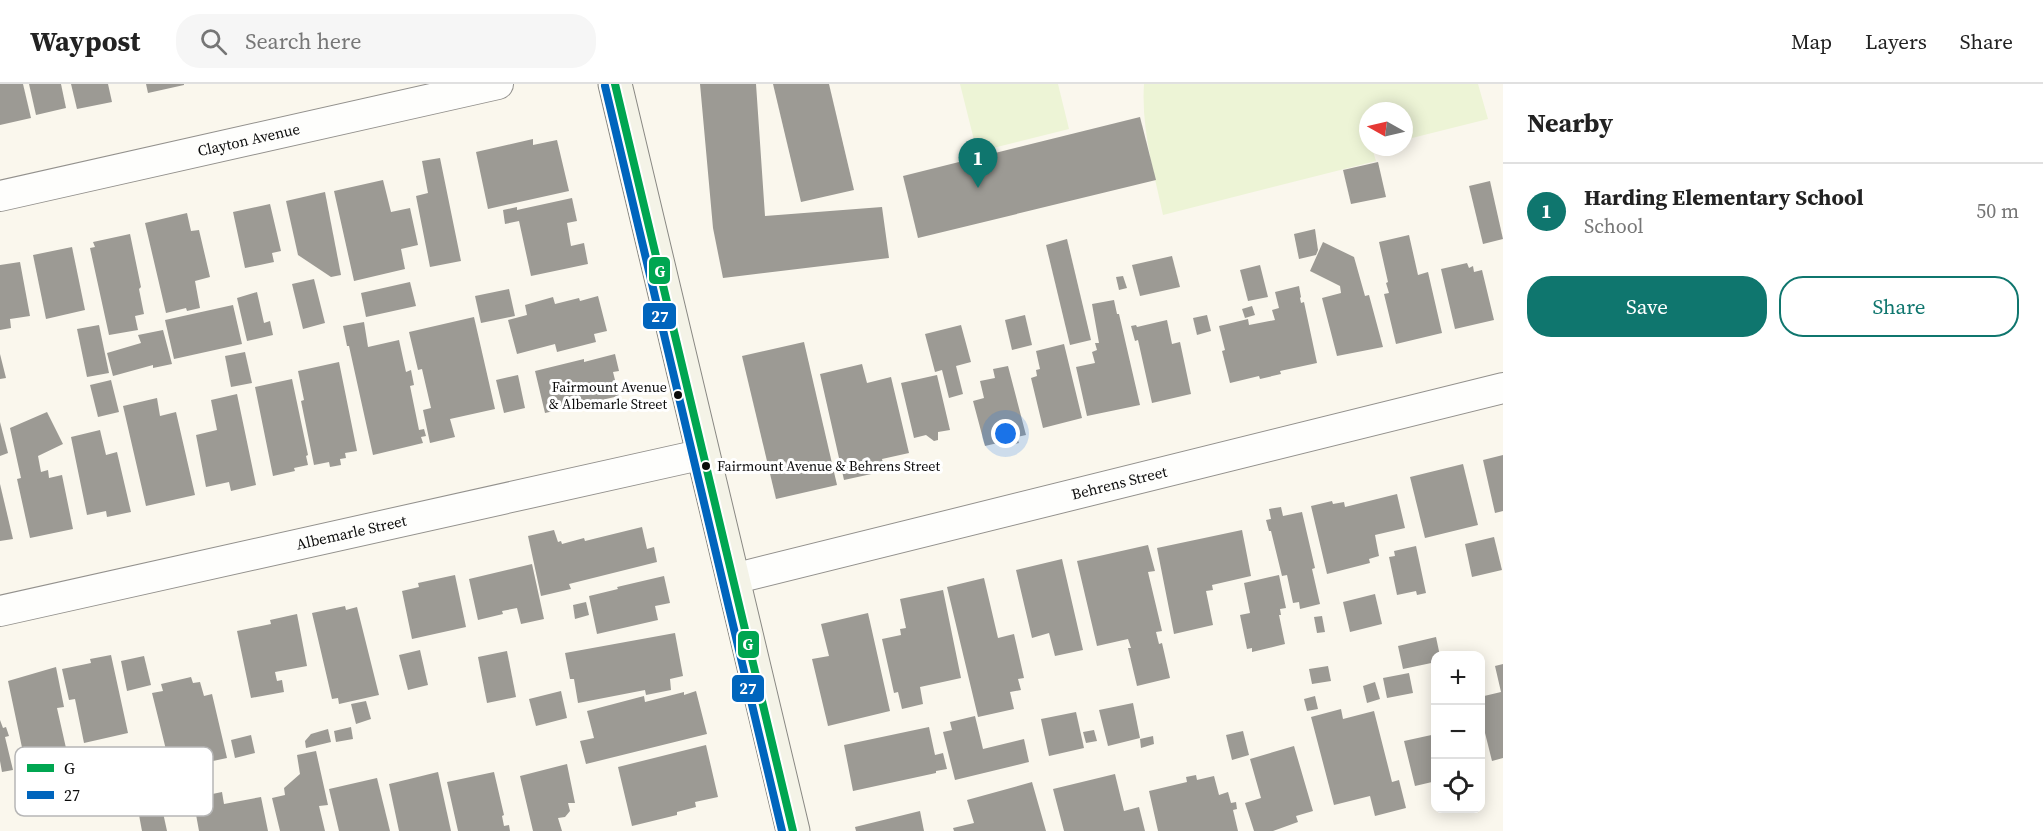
<!DOCTYPE html>
<meta charset="utf-8">
<style>
body{margin:0;font-family:"Source Serif 4",serif;background:#f6f6f6;color:#222}
.controls{position:absolute;right:18px;bottom:18px;display:grid;overflow:hidden;border-radius:12px;box-shadow:0 3px 15px #0003}
.controls button{width:54px;height:54px;display:grid;place-items:center;padding:0;border:0;border-bottom:2px solid #e0e0e0;background:#fff;color:#222;font:30px sans-serif}
.compass{position:absolute;left:1359px;top:18px;width:54px;height:54px;border-radius:50%;background:#fff;box-shadow:0 3px 15px #0003;rotate:278deg}
.you{position:absolute;left:1006px;top:350px;width:21px;height:21px;margin:-15px;border:4px solid #fff;border-radius:50%;background:#1a73e8;box-shadow:0 0 0 9px #1a73e833}
.badge{display:grid;place-items:center;width:39px;height:39px;border-radius:50%;background:#0f766e;color:#fff;font-size:20px;font-weight:700}
.pin{position:absolute;translate:-50% -50px;filter:drop-shadow(0 2px 3px #0008)}
.pin::after{content:'';position:absolute;top:32px;width:21px;height:18px;background:inherit;clip-path:polygon(0 0,100% 0,50% 100%)}
.list{margin:0;padding:0;list-style:none}
h2{display:flex;justify-content:space-between;align-items:center;height:78px;margin:0;padding:0 24px;font-size:26px}
h2 small{font-size:20px;font-weight:400;color:#767676}
.list li{display:grid;grid-template-columns:39px 1fr auto;gap:18px;align-items:center;box-sizing:border-box;height:96px;padding:0 24px;border-top:2px solid #e0e0e0}
.list b{display:block;font-size:22px;white-space:nowrap}
.list p{margin:0;font-size:20px;white-space:nowrap;color:#767676}
.list em{font-size:20px;font-style:normal;color:#767676}
.actions{display:flex;gap:12px;padding:18px 24px}
.actions a{flex:1;padding:14px 0;border:2px solid #0f766e;border-radius:24px;text-align:center;font-size:21px;color:#0f766e}
.actions .main{background:#0f766e;color:#fff}
.icon{flex:none;width:33px;height:33px;fill:none;stroke:currentColor;stroke-width:2;stroke-linecap:round;stroke-linejoin:round}
.map{position:relative;flex:none;width:1503px;height:747px;overflow:hidden}
header{display:flex;align-items:center;gap:36px;box-sizing:border-box;height:84px;padding:0 30px;background:#fff;border-bottom:2px solid #e0e0e0}
header strong{font-size:28px}
nav{display:flex;gap:33px;margin-inline-start:auto;font-size:21px}
.search{width:420px;height:54px;background:#f6f6f6;display:flex;align-items:center;gap:15px;box-sizing:border-box;padding:0 21px;border-radius:24px;color:#767676;font-size:22px}
main{display:flex}
aside{flex:1;background:#fff}
.map>svg:first-child{display:block}
</style>
<header>
<strong>Waypost</strong>
<div class="search"><svg class="icon" aria-label="search" viewBox="0 0 24 24"><circle cx="10" cy="10" r="6"/><path d="M15 15l6 6"/></svg>Search here</div>
<nav><a>Map</a><a>Layers</a><a>Share</a></nav>
</header>
<main>
<div class="map">
<svg width="1503" height="747" viewBox="0 0 1503 747">
<rect width="100%" height="100%" fill="#faf7ed"/>
<g fill="#edf4d6">
<path d="M 960,0 L 1058,0 L 1069,45 L 977,68 Z"/>
<path d="M 1144,0 L 1478,0 L 1488,35 L 1404,56 L 1404,27 L 1368,27 L 1368,63 L 1376,63 L 1372,64 L 1376,77 L 1163,131 C 1154,88 1141,45 1144,0 Z"/>
</g>
<g fill="#9c9a94">
<path d="M 0,0 L 23,0 L 31,34 L 0,41 Z"/>
<path d="M 29,0 L 61,0 L 66,24 L 36,31 Z"/>
<path d="M 71,0 L 108,0 L 112,18 L 77,25 Z"/>
<path d="M 146,0 L 184,0 L 184,1 L 148,9 Z"/>
<path d="M 700,0 L 756,0 L 765,132 L 882,123 L 889,174 L 723,194 L 713,144 Z"/>
<path d="M 773,0 L 829,0 L 854,106 L 801,118 Z"/>
<path d="M 1140,33 L 1156,96 L 918,154 L 903,92 Z"/>
<path d="M 533,55 L 533,61 L 557,56 L 569,107 L 488,125 L 476,68 Z"/>
<path d="M 440,74 L 461,177 L 430,183 L 416,112 L 428,109 L 422,77 Z"/>
<path d="M 1378,78 L 1386,113 L 1351,120 L 1343,86 Z"/>
<path d="M 383,96 L 391,128 L 410,124 L 418,161 L 401,165 L 405,185 L 354,197 L 334,107 Z"/>
<path d="M 1490,97 L 1503,155 L 1483,160 L 1469,102 Z"/>
<path d="M 325,108 L 341,191 L 331,193 L 298,171 L 286,117 Z"/>
<path d="M 572,114 L 577,137 L 567,139 L 571,162 L 584,159 L 588,180 L 531,192 L 519,137 L 505,140 L 503,126 L 517,123 L 517,126 Z"/>
<path d="M 270,120 L 281,167 L 272,169 L 274,178 L 245,184 L 233,128 Z"/>
<path d="M 187,129 L 191,147 L 199,146 L 210,193 L 195,197 L 200,224 L 187,227 L 186,224 L 166,229 L 145,139 Z"/>
<path d="M 1315,145 L 1318,166 L 1316,171 L 1299,175 L 1294,150 Z"/>
<path d="M 130,150 L 141,203 L 139,205 L 144,230 L 135,232 L 138,246 L 109,251 L 90,164 L 95,163 L 93,158 Z"/>
<path d="M 1409,151 L 1418,191 L 1428,188 L 1442,249 L 1396,260 L 1384,210 L 1389,209 L 1386,199 L 1388,198 L 1379,158 Z"/>
<path d="M 1067,155 L 1091,256 L 1070,261 L 1046,161 Z"/>
<path d="M 1323,158 L 1354,173 L 1365,212 L 1369,211 L 1383,263 L 1337,272 L 1322,214 L 1341,209 L 1340,202 L 1310,187 Z"/>
<path d="M 72,163 L 85,226 L 46,235 L 33,171 Z"/>
<path d="M 1172,172 L 1180,203 L 1140,212 L 1132,181 Z"/>
<path d="M 20,178 L 30,232 L 10,235 L 11,244 L 0,246 L 0,181 Z"/>
<path d="M 1467,179 L 1469,184 L 1473,182 L 1474,188 L 1482,186 L 1494,236 L 1455,245 L 1441,185 Z"/>
<path d="M 1260,181 L 1268,213 L 1248,217 L 1240,186 Z"/>
<path d="M 1123,192 L 1127,204 L 1119,206 L 1116,193 Z"/>
<path d="M 314,195 L 325,239 L 303,245 L 292,200 Z"/>
<path d="M 410,198 L 416,222 L 366,233 L 361,209 Z"/>
<path d="M 1299,202 L 1301,213 L 1300,214 L 1301,219 L 1304,218 L 1317,279 L 1280,287 L 1281,290 L 1260,295 L 1259,292 L 1230,299 L 1222,267 L 1225,266 L 1219,242 L 1248,235 L 1249,241 L 1275,236 L 1272,226 L 1279,224 L 1275,208 Z"/>
<path d="M 509,205 L 515,232 L 481,239 L 475,212 Z"/>
<path d="M 257,208 L 264,239 L 270,237 L 273,251 L 247,257 L 237,214 Z"/>
<path d="M 598,212 L 607,247 L 594,250 L 596,258 L 557,268 L 555,260 L 517,270 L 508,236 L 527,231 L 525,221 L 553,213 L 555,220 L 579,214 L 580,217 Z"/>
<path d="M 1114,216 L 1117,230 L 1119,230 L 1140,321 L 1087,332 L 1076,283 L 1095,279 L 1092,268 L 1097,266 L 1095,259 L 1099,259 L 1092,220 Z"/>
<path d="M 233,221 L 242,260 L 174,275 L 165,236 Z"/>
<path d="M 1252,222 L 1255,231 L 1245,234 L 1242,225 Z"/>
<path d="M 1025,231 L 1032,261 L 1012,266 L 1005,236 Z"/>
<path d="M 1207,231 L 1211,247 L 1197,251 L 1193,234 Z"/>
<path d="M 474,233 L 495,325 L 450,335 L 455,353 L 430,359 L 423,326 L 431,324 L 422,285 L 418,286 L 409,248 Z"/>
<path d="M 1167,236 L 1172,260 L 1180,258 L 1191,310 L 1152,319 L 1138,256 L 1135,257 L 1131,242 L 1136,241 L 1137,243 Z"/>
<path d="M 364,238 L 368,263 L 399,256 L 406,288 L 411,286 L 414,301 L 410,302 L 419,346 L 424,345 L 426,352 L 421,353 L 423,359 L 373,371 L 349,262 L 347,262 L 343,242 Z"/>
<path d="M 99,241 L 109,289 L 87,293 L 77,245 Z"/>
<path d="M 961,241 L 971,278 L 956,282 L 963,310 L 949,314 L 942,286 L 935,288 L 925,250 Z"/>
<path d="M 163,246 L 172,280 L 153,284 L 153,281 L 113,292 L 107,269 L 141,259 L 138,251 Z"/>
<path d="M 804,258 L 837,401 L 776,415 L 742,272 Z"/>
<path d="M 1064,260 L 1082,334 L 1043,344 L 1031,294 L 1037,292 L 1036,286 L 1040,285 L 1036,267 Z"/>
<path d="M 245,268 L 252,299 L 231,303 L 225,272 Z"/>
<path d="M 0,270 L 6,294 L 0,295 Z"/>
<path d="M 615,270 L 619,287 L 613,288 L 619,312 L 545,329 L 535,287 L 584,275 L 584,278 Z"/>
<path d="M 339,278 L 357,367 L 345,369 L 346,374 L 340,375 L 341,381 L 330,383 L 329,378 L 314,381 L 301,317 L 304,316 L 298,287 Z"/>
<path d="M 862,280 L 867,299 L 891,293 L 909,369 L 882,375 L 885,387 L 844,396 L 820,290 Z"/>
<path d="M 1008,282 L 1026,351 L 1017,353 L 1019,359 L 1003,363 L 1002,358 L 985,362 L 973,317 L 984,314 L 980,297 L 995,294 L 993,285 Z"/>
<path d="M 518,291 L 525,324 L 504,329 L 496,296 Z"/>
<path d="M 937,291 L 950,346 L 938,348 L 938,356 L 934,357 L 926,351 L 914,354 L 901,299 Z"/>
<path d="M 292,295 L 308,371 L 306,372 L 308,381 L 294,384 L 295,387 L 273,392 L 255,303 Z"/>
<path d="M 111,296 L 119,328 L 98,333 L 90,301 Z"/>
<path d="M 237,310 L 256,401 L 231,407 L 229,398 L 206,403 L 196,351 L 217,346 L 211,316 Z"/>
<path d="M 157,314 L 160,332 L 176,328 L 195,411 L 146,422 L 123,322 Z"/>
<path d="M 47,328 L 63,360 L 38,372 L 41,388 L 48,386 L 49,394 L 62,391 L 73,445 L 30,454 L 17,395 L 21,394 L 10,344 Z"/>
<path d="M 0,338 L 8,369 L 0,372 Z"/>
<path d="M 100,346 L 106,371 L 117,368 L 131,428 L 107,433 L 106,427 L 87,431 L 71,353 Z"/>
<path d="M 1503,371 L 1503,427 L 1495,429 L 1483,376 Z"/>
<path d="M 1463,380 L 1478,441 L 1425,454 L 1410,393 Z"/>
<path d="M 0,400 L 13,455 L 0,457 Z"/>
<path d="M 1397,410 L 1405,444 L 1375,451 L 1379,472 L 1369,475 L 1370,479 L 1327,490 L 1311,422 L 1332,417 L 1333,420 L 1344,418 L 1345,423 Z"/>
<path d="M 1281,423 L 1283,432 L 1302,428 L 1315,484 L 1312,485 L 1320,520 L 1300,525 L 1299,518 L 1293,519 L 1287,491 L 1282,492 L 1271,447 L 1269,447 L 1266,436 L 1271,435 L 1269,425 Z"/>
<path d="M 642,443 L 647,465 L 654,463 L 657,478 L 569,500 L 571,505 L 541,512 L 528,452 L 554,446 L 558,458 L 561,457 L 562,460 L 584,454 L 585,457 Z"/>
<path d="M 1242,446 L 1251,492 L 1212,501 L 1213,506 L 1206,507 L 1213,541 L 1174,550 L 1157,464 Z"/>
<path d="M 1494,453 L 1502,486 L 1472,493 L 1465,460 Z"/>
<path d="M 1148,461 L 1155,487 L 1148,488 L 1162,547 L 1156,548 L 1159,560 L 1162,559 L 1170,594 L 1137,602 L 1128,564 L 1131,564 L 1128,555 L 1097,562 L 1077,477 Z"/>
<path d="M 1416,462 L 1426,509 L 1417,511 L 1416,507 L 1397,511 L 1389,473 L 1395,472 L 1394,467 Z"/>
<path d="M 1062,475 L 1083,566 L 1055,572 L 1049,549 L 1032,554 L 1016,486 Z"/>
<path d="M 532,480 L 544,535 L 521,540 L 517,524 L 502,527 L 503,530 L 478,536 L 469,495 Z"/>
<path d="M 455,491 L 466,543 L 412,555 L 402,507 L 419,503 L 418,499 Z"/>
<path d="M 1279,491 L 1286,524 L 1280,525 L 1281,531 L 1279,531 L 1285,560 L 1252,568 L 1252,564 L 1247,565 L 1240,531 L 1250,529 L 1244,499 Z"/>
<path d="M 664,492 L 670,519 L 655,522 L 658,536 L 597,550 L 589,512 L 618,505 L 617,503 Z"/>
<path d="M 984,494 L 998,554 L 1014,550 L 1024,594 L 1018,595 L 1021,606 L 1010,608 L 1014,625 L 978,633 L 947,503 Z"/>
<path d="M 943,506 L 961,594 L 920,603 L 923,620 L 902,625 L 898,608 L 894,609 L 882,555 L 901,551 L 900,545 L 906,544 L 900,515 Z"/>
<path d="M 1375,510 L 1382,540 L 1350,548 L 1343,518 Z"/>
<path d="M 586,518 L 589,531 L 575,535 L 573,521 Z"/>
<path d="M 345,522 L 346,526 L 357,523 L 379,611 L 339,620 L 338,614 L 332,615 L 312,529 Z"/>
<path d="M 868,529 L 890,627 L 828,642 L 812,575 L 829,572 L 821,540 Z"/>
<path d="M 297,530 L 307,582 L 275,588 L 277,597 L 282,596 L 284,608 L 251,614 L 237,547 L 271,540 L 270,536 Z"/>
<path d="M 1322,532 L 1325,548 L 1317,549 L 1314,533 Z"/>
<path d="M 675,549 L 683,592 L 670,595 L 671,606 L 646,611 L 645,606 L 578,619 L 574,595 L 570,595 L 565,569 Z"/>
<path d="M 1436,553 L 1440,572 L 1436,572 L 1436,578 L 1403,585 L 1398,562 Z"/>
<path d="M 420,566 L 428,601 L 408,606 L 399,571 Z"/>
<path d="M 507,567 L 516,613 L 487,619 L 478,573 Z"/>
<path d="M 111,571 L 128,649 L 84,659 L 75,615 L 69,616 L 62,585 L 91,579 L 90,575 Z"/>
<path d="M 144,572 L 151,601 L 127,607 L 121,577 Z"/>
<path d="M 1503,580 L 1503,674 L 1492,677 L 1480,629 L 1480,613 L 1501,608 L 1495,582 Z"/>
<path d="M 1328,582 L 1331,597 L 1312,600 L 1309,585 Z"/>
<path d="M 56,583 L 64,623 L 57,624 L 66,664 L 24,673 L 8,597 Z"/>
<path d="M 1409,589 L 1413,609 L 1387,614 L 1383,594 Z"/>
<path d="M 191,593 L 193,599 L 200,598 L 204,612 L 212,610 L 227,674 L 171,686 L 152,609 L 163,607 L 161,600 Z"/>
<path d="M 1375,598 L 1380,615 L 1367,619 L 1363,602 Z"/>
<path d="M 561,607 L 567,634 L 536,642 L 529,615 Z"/>
<path d="M 696,607 L 707,650 L 586,680 L 580,657 L 594,654 L 587,627 L 644,612 L 645,618 L 684,608 L 684,611 Z"/>
<path d="M 1315,612 L 1318,625 L 1307,627 L 1304,615 Z"/>
<path d="M 366,617 L 371,635 L 356,640 L 351,620 Z"/>
<path d="M 1133,619 L 1140,654 L 1108,662 L 1099,626 Z"/>
<path d="M 1341,625 L 1343,635 L 1374,627 L 1392,698 L 1399,696 L 1406,724 L 1375,732 L 1370,712 L 1334,721 L 1311,633 Z"/>
<path d="M 1076,628 L 1084,664 L 1049,672 L 1041,635 Z"/>
<path d="M 975,632 L 983,665 L 1024,655 L 1029,678 L 955,696 L 943,648 L 952,646 L 950,638 Z"/>
<path d="M 0,636 L 3,644 L 6,643 L 9,652 L 5,653 L 13,686 L 2,688 L 0,677 Z"/>
<path d="M 351,643 L 353,655 L 336,658 L 334,647 Z"/>
<path d="M 929,643 L 935,671 L 943,669 L 947,685 L 936,687 L 936,689 L 853,707 L 844,661 Z"/>
<path d="M 328,645 L 331,658 L 306,664 L 305,657 L 311,650 Z"/>
<path d="M 1094,646 L 1097,657 L 1086,659 L 1083,648 Z"/>
<path d="M 1243,647 L 1249,671 L 1232,676 L 1226,651 Z"/>
<path d="M 1436,650 L 1436,710 L 1435,710 L 1432,698 L 1415,702 L 1404,657 Z"/>
<path d="M 251,651 L 255,669 L 235,674 L 231,656 Z"/>
<path d="M 1153,652 L 1154,660 L 1141,664 L 1140,655 Z"/>
<path d="M 706,661 L 718,713 L 695,718 L 696,723 L 677,728 L 677,731 L 632,742 L 618,683 Z"/>
<path d="M 1294,662 L 1313,727 L 1296,732 L 1298,738 L 1273,747 L 1254,747 L 1245,719 L 1261,714 L 1250,675 Z"/>
<path d="M 316,667 L 328,721 L 319,722 L 325,747 L 280,747 L 272,714 L 285,711 L 284,704 L 300,690 L 297,671 Z"/>
<path d="M 567,680 L 575,719 L 568,719 L 570,727 L 565,733 L 558,734 L 562,747 L 533,747 L 520,692 Z"/>
<path d="M 438,688 L 451,747 L 399,747 L 389,700 Z"/>
<path d="M 494,688 L 504,731 L 502,732 L 504,742 L 509,741 L 510,747 L 458,747 L 447,698 Z"/>
<path d="M 1115,690 L 1124,727 L 1139,723 L 1145,747 L 1064,747 L 1053,705 Z"/>
<path d="M 1196,691 L 1197,696 L 1214,692 L 1219,711 L 1228,708 L 1231,719 L 1236,718 L 1237,725 L 1233,726 L 1238,747 L 1158,747 L 1149,707 L 1187,698 L 1186,693 Z"/>
<path d="M 377,694 L 390,747 L 339,747 L 329,705 Z"/>
<path d="M 1032,698 L 1046,747 L 954,747 L 953,744 L 974,739 L 967,716 Z"/>
<path d="M 222,708 L 224,720 L 261,713 L 268,747 L 199,747 L 193,714 Z"/>
<path d="M 160,715 L 167,747 L 142,747 L 137,720 Z"/>
<path d="M 920,727 L 924,747 L 856,747 L 855,743 Z"/>
</g>
<g fill="none" stroke-linecap="round" stroke-linejoin="round">
<defs>
<g id="street">
<path id="s1" d="M 0,112 L 498,0"/>
<path id="s2" d="M 733,495 L 1503,304"/>
<path id="s3" d="M 0,527 L 704,370"/>
</g>
<path id="secondary" d="M 615,0 L 793,747"/>
</defs>
<use href="#street" stroke="#93918d" stroke-width="32"/>
<use href="#secondary" stroke="#898883" stroke-width="35"/>
<use href="#street" stroke="#fefefc" stroke-width="30"/>
<use href="#secondary" stroke="#f4f3e7" stroke-width="33"/>
<defs>
<path id="bus-1" d="M 615,0 L 793,747"/>
<path id="bus-2" d="M 605,2 L 782,747"/>
</defs>
<use href="#bus-1" stroke="#fff" stroke-width="12"/>
<use href="#bus-2" stroke="#fff" stroke-width="12"/>
<use href="#bus-1" stroke="#00a651" stroke-width="8"/>
<use href="#bus-2" stroke="#0065bd" stroke-width="8"/>
</g>
<g fill="#0b0b0b" stroke="#fff" stroke-width="2">
<circle cx="678" cy="311" r="5"/>
<circle cx="706" cy="382" r="5"/>
</g>
<g text-anchor="middle" stroke-width="6" stroke-linejoin="round" paint-order="stroke">
<g font-size="14" fill="#0b0b0b" stroke="#fff" text-anchor="end">
<text x="667" y="308">Fairmount Avenue<tspan x="667" dy="17">&amp; Albemarle Street</tspan></text>
<text x="717" y="387" text-anchor="start">Fairmount Avenue &amp; Behrens Street</text>
</g>
<g font-size="15" fill="#0b0b0b" stroke="#fff">
<text dy="5" stroke="none"><textPath href="#s1" startOffset="255">Clayton Avenue</textPath></text>
<text dy="5" stroke="none"><textPath href="#s2" startOffset="398">Behrens Street</textPath></text>
<text dy="5" stroke="none"><textPath href="#s3" startOffset="360">Albemarle Street</textPath></text>
</g>
</g>
<rect x="15" y="663" width="198" height="69" rx="9" fill="#fff" stroke="#b6b6b6" stroke-width="1.5"/>
<rect x="27" y="680" width="27" height="8" fill="#00a651"/>
<rect x="27" y="707" width="27" height="8" fill="#0065bd"/>
<g font-size="16" fill="#0b0b0b">
<text x="64" y="690">G</text>
<text x="64" y="717">27</text>
</g>
<g stroke="#fff" stroke-width="2">
<rect x="648" y="172" width="23" height="29" rx="6" fill="#00a651"/>
<rect x="642" y="218" width="35" height="28" rx="6" fill="#0065bd"/>
<rect x="737" y="546" width="23" height="29" rx="6" fill="#00a651"/>
<rect x="731" y="590" width="34" height="29" rx="6" fill="#0065bd"/>
</g>
<g font-size="16" text-anchor="middle" font-weight="bold" fill="#fff">
<text x="660" y="193">G</text>
<text x="660" y="238">27</text>
<text x="748" y="566">G</text>
<text x="748" y="610">27</text>
</g>
</svg>
<div class="controls">
<button>+</button>
<button>−</button>
<button><svg class="icon" aria-label="locate" viewBox="0 0 24 24"><circle cx="12" cy="12" r="6"/><path d="M12 2v4M12 18v4M2 12h4M18 12h4"/></svg></button>
</div>
<svg class="compass" viewBox="-18 -18 36 36"><path d="M0-13l5 13h-10z" fill="#e53935"/><path d="M0 13l5-13h-10z" fill="#767676"/></svg>
<div class="you"></div>
<div class="pin badge" style="left:978px;top:104px">1</div>
</div>
<aside>
<h2>Nearby<small></small></h2>
<ul class="list">
<li><span class="badge">1</span><div><b>Harding Elementary School</b><p>School</p></div><em>50 m</em></li>
</ul>
<div class="actions"><a class="main">Save</a><a>Share</a></div>
</aside>
</main>
